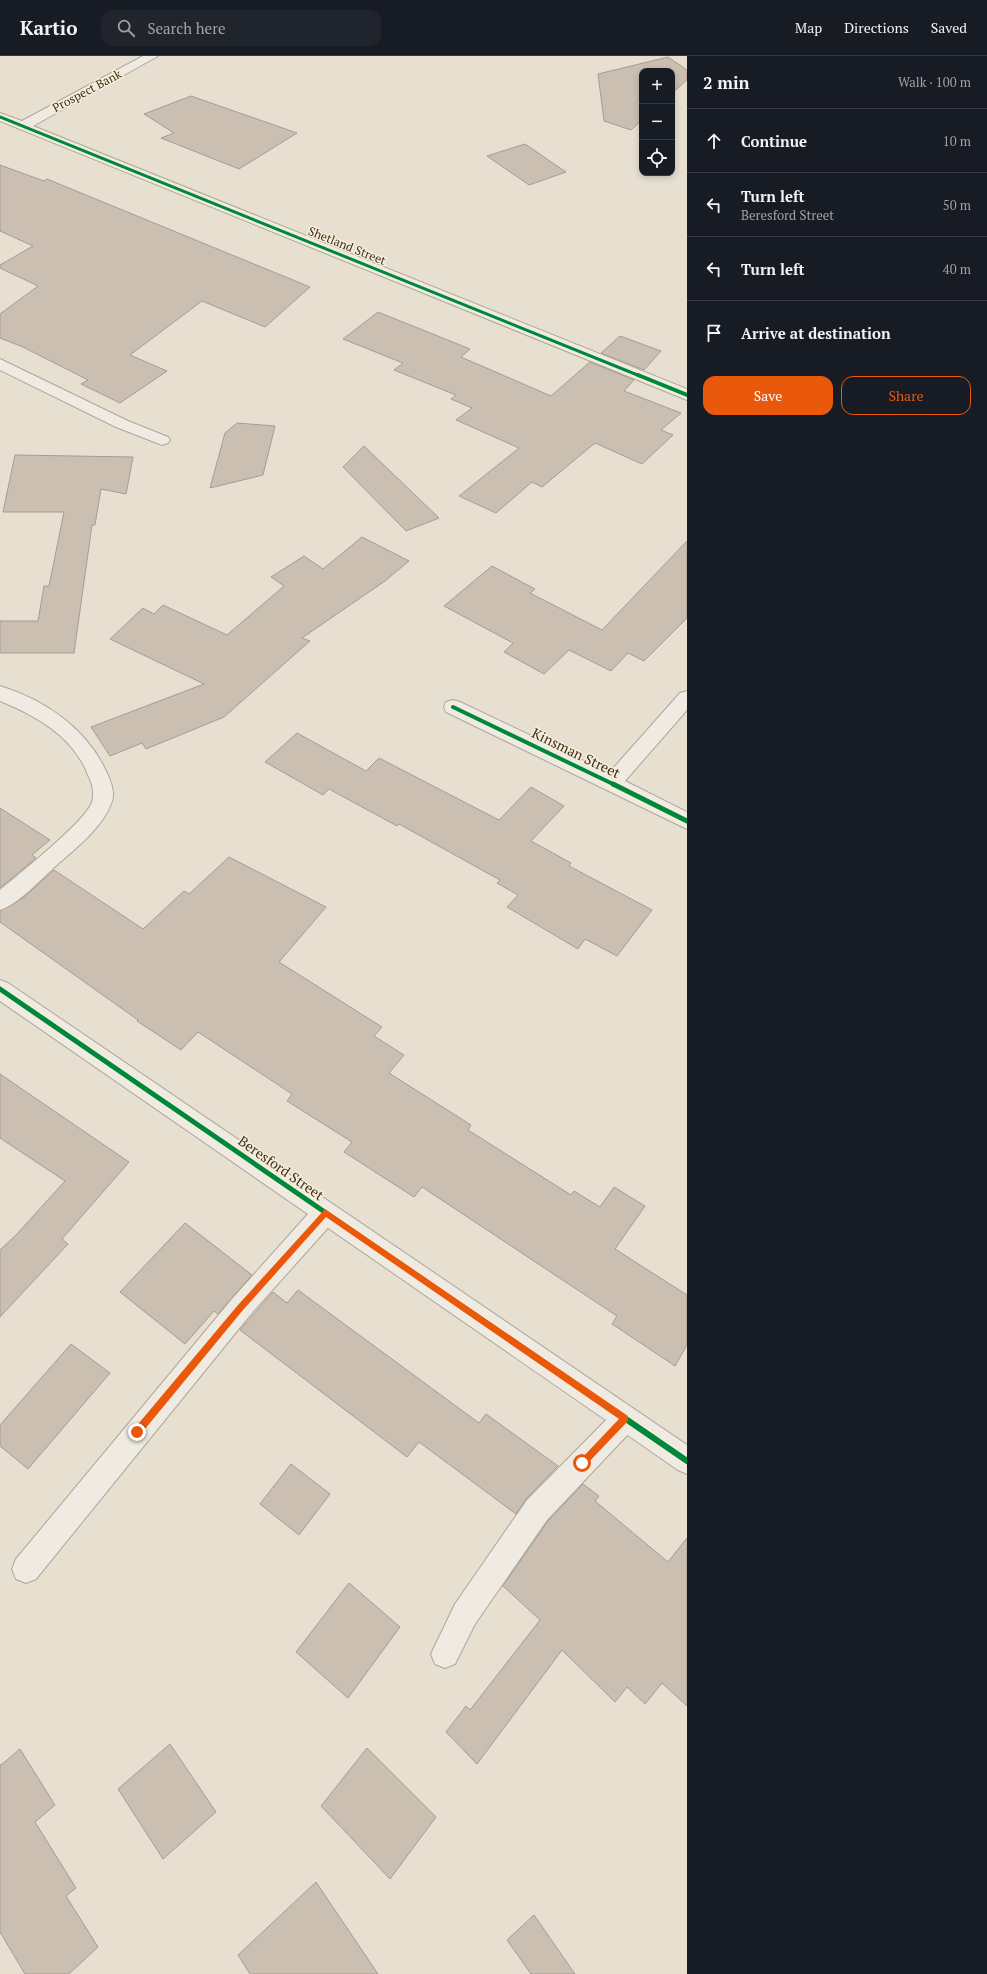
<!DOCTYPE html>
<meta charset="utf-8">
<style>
body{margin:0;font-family:"PT Serif",serif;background:#20242c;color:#f1f3f6}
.controls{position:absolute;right:12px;top:12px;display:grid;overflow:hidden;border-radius:8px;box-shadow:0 2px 6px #0003}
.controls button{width:36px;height:36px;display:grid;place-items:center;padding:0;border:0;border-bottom:1px solid #363941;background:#171b24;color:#f1f3f6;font:20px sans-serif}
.stop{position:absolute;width:12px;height:12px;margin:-9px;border:3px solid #ea580c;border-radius:50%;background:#fff}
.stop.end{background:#ea580c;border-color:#fff;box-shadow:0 1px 4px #0008}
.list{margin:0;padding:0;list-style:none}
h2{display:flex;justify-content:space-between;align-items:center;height:52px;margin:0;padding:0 16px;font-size:17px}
h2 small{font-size:13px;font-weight:400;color:#9ea1a6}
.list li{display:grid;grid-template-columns:26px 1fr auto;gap:12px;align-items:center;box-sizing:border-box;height:64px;padding:0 16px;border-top:1px solid #363941}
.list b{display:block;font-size:15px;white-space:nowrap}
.list p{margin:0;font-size:13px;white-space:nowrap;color:#9ea1a6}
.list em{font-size:13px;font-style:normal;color:#9ea1a6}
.actions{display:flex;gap:8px;padding:12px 16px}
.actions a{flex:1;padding:9px 0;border:1px solid #ea580c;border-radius:12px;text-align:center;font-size:14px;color:#ea580c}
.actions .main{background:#ea580c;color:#fff}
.icon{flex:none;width:22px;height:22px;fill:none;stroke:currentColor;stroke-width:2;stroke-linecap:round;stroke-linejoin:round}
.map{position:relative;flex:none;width:687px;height:1918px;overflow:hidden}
header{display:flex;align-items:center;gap:24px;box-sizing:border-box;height:56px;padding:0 20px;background:#171b24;border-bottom:1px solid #363941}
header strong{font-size:19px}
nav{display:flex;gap:22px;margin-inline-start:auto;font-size:14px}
.search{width:280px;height:36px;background:#20242c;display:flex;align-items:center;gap:10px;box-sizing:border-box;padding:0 14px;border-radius:12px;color:#9ea1a6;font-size:15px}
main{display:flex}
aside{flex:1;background:#171b24}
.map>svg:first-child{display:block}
</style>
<header>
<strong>Kartio</strong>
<div class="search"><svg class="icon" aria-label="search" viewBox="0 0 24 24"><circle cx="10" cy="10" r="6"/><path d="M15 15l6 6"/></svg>Search here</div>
<nav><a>Map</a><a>Directions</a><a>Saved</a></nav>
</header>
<main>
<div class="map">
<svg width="687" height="1918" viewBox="0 0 687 1918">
<rect width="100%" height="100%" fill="#e7e0d1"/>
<g fill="#cbbfb2" stroke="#a89c90">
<path d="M 668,1 L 687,14 L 687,24 L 672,37 L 672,15 L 642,15 L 642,64 L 631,74 L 604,65 L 598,18 Z"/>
<path d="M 191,40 L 297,77 L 239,113 L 161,82 L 174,77 L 144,58 Z"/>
<path d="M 525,88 L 566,116 L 529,129 L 487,100 Z"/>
<path d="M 0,109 L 44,125 L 47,123 L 310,231 L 265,271 L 202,245 L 130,299 L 167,315 L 120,347 L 81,328 L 88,324 L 23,291 L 0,282 L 0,258 L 38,230 L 0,212 L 0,209 L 33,190 L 0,175 Z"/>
<path d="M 378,256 L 470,293 L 461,301 L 551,340 L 590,306 L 634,324 L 624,335 L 681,357 L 661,374 L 673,379 L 642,408 L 595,387 L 542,431 L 532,426 L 496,457 L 459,440 L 519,392 L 456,364 L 472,352 L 451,343 L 456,339 L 394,314 L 403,307 L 343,283 Z"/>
<path d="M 620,280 L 661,295 L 644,314 L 601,297 Z"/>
<path d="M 237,367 L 275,370 L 263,419 L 210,432 L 225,377 Z"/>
<path d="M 364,390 L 439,462 L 406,475 L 343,411 Z"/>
<path d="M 15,399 L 133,401 L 126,438 L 101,433 L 95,469 L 92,469 L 74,597 L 0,597 L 0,565 L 38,565 L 44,530 L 49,530 L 64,456 L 3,456 Z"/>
<path d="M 362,481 L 409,505 L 385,525 L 302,582 L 310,585 L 224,661 L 146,693 L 142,687 L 110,700 L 91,671 L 204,628 L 110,583 L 143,552 L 154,558 L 163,549 L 227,579 L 284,530 L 271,521 L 304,500 L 323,513 Z"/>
<path d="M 687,485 L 687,562 L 644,605 L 628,597 L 611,615 L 569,594 L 544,618 L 504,596 L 513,587 L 444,550 L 492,510 L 535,533 L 530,537 L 602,574 Z"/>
<path d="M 297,677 L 366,715 L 379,702 L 499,764 L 531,731 L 564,750 L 531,785 L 571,807 L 569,810 L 652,854 L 617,900 L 585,883 L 578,893 L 507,851 L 518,839 L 497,827 L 500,824 L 399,768 L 397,770 L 329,733 L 323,739 L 265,706 Z"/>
<path d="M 0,752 L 50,784 L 32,799 L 36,802 L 0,832 Z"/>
<path d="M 229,801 L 326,851 L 279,906 L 382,971 L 374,980 L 404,999 L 389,1017 L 471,1069 L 468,1074 L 571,1139 L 574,1135 L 600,1151 L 614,1131 L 645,1150 L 615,1193 L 687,1239 L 687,1289 L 675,1310 L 612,1268 L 617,1260 L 422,1131 L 414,1141 L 344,1096 L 352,1086 L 287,1045 L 292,1038 L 198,976 L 181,994 L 137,965 L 138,964 L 0,866 L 0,855 L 23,842 L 54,814 L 143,873 L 184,835 L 189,838 Z"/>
<path d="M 0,1018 L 129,1106 L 62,1183 L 68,1188 L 0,1261 L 0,1194 L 16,1179 L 65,1125 L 0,1082 Z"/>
<path d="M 185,1167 L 252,1219 L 218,1258 L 214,1255 L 185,1288 L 120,1236 Z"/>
<path d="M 298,1234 L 479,1367 L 486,1358 L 558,1410 L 526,1443 L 516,1458 L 419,1386 L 407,1401 L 240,1274 L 273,1236 L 287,1247 Z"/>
<path d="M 71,1288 L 110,1317 L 28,1413 L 0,1390 L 0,1369 Z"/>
<path d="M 291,1408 L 330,1438 L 299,1479 L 260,1448 Z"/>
<path d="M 583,1428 L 599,1440 L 595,1445 L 668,1506 L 687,1482 L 687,1650 L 662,1627 L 645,1648 L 627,1631 L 615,1646 L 562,1594 L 477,1708 L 446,1676 L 466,1650 L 470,1654 L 540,1564 L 503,1530 L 548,1465 Z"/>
<path d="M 349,1527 L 400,1571 L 348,1642 L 296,1596 Z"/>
<path d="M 170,1688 L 216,1756 L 163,1803 L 118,1733 Z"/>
<path d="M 367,1692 L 436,1761 L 390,1823 L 321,1750 Z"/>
<path d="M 20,1693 L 55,1749 L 35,1766 L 76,1832 L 66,1840 L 98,1891 L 69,1918 L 25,1918 L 0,1876 L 0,1708 L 1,1709 Z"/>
<path d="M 316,1826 L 378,1918 L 250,1918 L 238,1899 Z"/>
<path d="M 534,1859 L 575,1918 L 531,1918 L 507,1884 Z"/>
</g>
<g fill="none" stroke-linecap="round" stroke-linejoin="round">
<defs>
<g id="lane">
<path d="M 0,303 L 128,365 L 168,381 L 170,384 L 168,387 L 162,389 L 116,371 L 0,314 Z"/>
<path d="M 0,630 C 45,644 86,672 106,715 C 111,725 116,738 111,748 C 102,772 76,792 57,809 C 42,822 19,848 0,854 L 0,834 C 18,819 86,765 92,746 C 95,737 92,727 88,719 C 73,680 36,660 0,645 Z"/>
<path d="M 325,1146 L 334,1149 L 337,1157 L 334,1165 L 250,1259 L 36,1523 L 26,1527 L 16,1523 L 12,1513 L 16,1503 L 232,1243 L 316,1149 Z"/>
<path d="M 625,1350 L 634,1354 L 638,1363 L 634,1372 L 547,1464 L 475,1568 L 455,1608 L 445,1612 L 435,1608 L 431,1598 L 455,1548 L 527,1444 L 616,1354 Z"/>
</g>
<g id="street">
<path d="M 143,0 L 158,0 L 33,70 L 687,333 L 687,344 L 0,65 L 0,57 L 22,65 Z"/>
<path d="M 687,635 L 687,654 L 625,725 L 687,756 L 687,773 L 446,656 L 444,651 L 446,646 L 453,644 L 460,646 L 609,717 L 680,637 Z"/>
<path d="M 0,924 L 8,927 L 687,1389 L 687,1418 L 678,1414 L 0,945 Z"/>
</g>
</defs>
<use href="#lane" stroke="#ada599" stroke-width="2"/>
<use href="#street" stroke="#ada599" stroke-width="2"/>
<use href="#lane" fill="#efebe3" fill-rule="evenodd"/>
<use href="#street" fill="#efebe3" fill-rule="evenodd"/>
<defs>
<path id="cycleway-far3" d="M 0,61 L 640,320"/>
<g id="cycleway-far2">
<path d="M 638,319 L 687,339"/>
<path d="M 453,651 L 615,729"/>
</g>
<g id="cycleway-far1">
<path d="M 613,728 L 687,765"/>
<path d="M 0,933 L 463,1251"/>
</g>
<path id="cycleway" d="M 461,1250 L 687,1405"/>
</defs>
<use href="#cycleway-far3" stroke="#f7eed8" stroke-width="4.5"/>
<use href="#cycleway-far2" stroke="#f7eed8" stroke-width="6"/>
<use href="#cycleway-far1" stroke="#f7eed8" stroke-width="8"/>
<use href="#cycleway" stroke="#f7eed8" stroke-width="9"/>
<use href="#cycleway-far3" stroke="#00873e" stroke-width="3"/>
<use href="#cycleway-far2" stroke="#00873e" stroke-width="4"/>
<use href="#cycleway-far1" stroke="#00873e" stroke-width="5"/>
<use href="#cycleway" stroke="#00873e" stroke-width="6"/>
</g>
<path fill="#ea580c" d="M 325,1153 L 628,1360 L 628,1365 L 585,1410 L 580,1410 L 580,1404 L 619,1363 L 326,1161 L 243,1254 L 140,1379 L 134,1379 L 134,1373 L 238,1249 Z"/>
<g text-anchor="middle" stroke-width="3" stroke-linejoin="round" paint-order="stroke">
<g font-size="12" fill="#3d2e20" stroke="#f7eed8">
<text transform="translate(87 35) rotate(-28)" y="4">Prospect Bank</text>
<text transform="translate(347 190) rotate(22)" y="4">Shetland Street</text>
</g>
<g font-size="14" fill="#3d2e20" stroke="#f7eed8">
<text transform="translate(576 697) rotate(26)" y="5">Kinsman Street</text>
<text transform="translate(281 1112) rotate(35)" y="5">Beresford Street</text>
</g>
</g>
</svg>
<div class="controls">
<button>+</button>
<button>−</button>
<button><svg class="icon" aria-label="locate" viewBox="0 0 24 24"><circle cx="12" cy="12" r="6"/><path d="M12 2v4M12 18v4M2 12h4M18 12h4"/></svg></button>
</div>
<div class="stop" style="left:582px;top:1407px"></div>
<div class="stop end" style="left:137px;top:1376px"></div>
</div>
<aside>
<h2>2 min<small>Walk · 100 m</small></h2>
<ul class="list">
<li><svg class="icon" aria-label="ahead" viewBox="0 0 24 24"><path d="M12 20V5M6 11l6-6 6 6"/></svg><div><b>Continue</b></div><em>10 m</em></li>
<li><svg class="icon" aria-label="left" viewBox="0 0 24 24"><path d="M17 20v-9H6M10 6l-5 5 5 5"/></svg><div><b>Turn left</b><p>Beresford Street</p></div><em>50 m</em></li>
<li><svg class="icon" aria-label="left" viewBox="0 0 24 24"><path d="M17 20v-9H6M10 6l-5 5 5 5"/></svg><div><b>Turn left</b></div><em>40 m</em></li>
<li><svg class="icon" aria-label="arrive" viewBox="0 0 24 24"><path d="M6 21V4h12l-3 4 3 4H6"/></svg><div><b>Arrive at destination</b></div></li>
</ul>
<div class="actions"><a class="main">Save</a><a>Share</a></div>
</aside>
</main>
